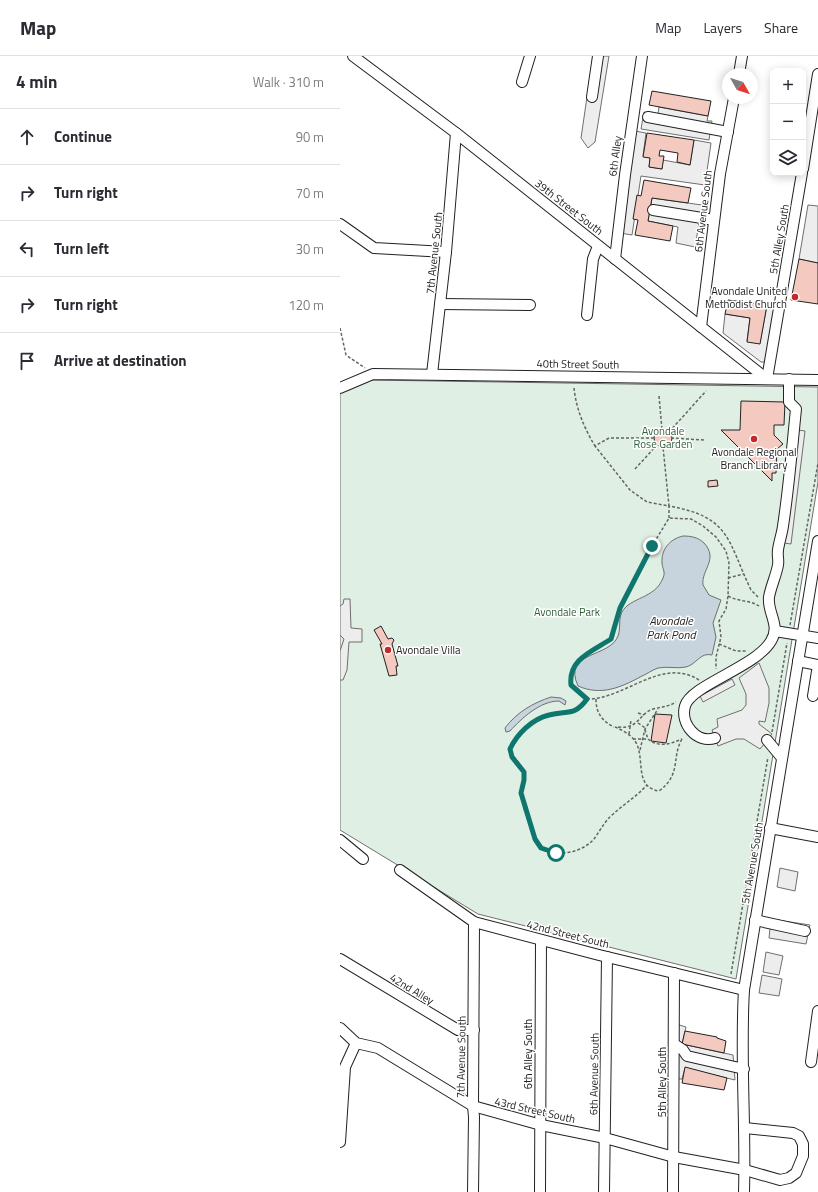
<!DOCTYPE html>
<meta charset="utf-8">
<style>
body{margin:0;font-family:"Titillium Web",sans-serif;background:#f7f7f7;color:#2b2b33}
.controls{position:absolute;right:12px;top:12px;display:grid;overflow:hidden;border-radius:8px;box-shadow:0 2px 10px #0003}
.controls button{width:36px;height:36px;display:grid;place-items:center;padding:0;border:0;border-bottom:1px solid #e1e1e2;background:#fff;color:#2b2b33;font:20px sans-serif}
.compass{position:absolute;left:382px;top:12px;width:36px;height:36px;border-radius:50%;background:#fff;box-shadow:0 2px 10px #0003;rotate:129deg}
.stop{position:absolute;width:12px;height:12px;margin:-9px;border:3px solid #0f766e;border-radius:50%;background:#fff}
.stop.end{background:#0f766e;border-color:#fff;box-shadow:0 1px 4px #0008}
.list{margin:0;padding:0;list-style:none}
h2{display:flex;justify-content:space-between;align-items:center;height:52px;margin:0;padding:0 16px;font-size:17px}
h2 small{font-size:13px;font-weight:400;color:#7c7c81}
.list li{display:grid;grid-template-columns:26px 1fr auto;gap:12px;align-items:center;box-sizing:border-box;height:56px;padding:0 16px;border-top:1px solid #e1e1e2}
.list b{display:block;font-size:15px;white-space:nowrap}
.list em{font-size:13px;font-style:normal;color:#7c7c81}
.icon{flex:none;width:22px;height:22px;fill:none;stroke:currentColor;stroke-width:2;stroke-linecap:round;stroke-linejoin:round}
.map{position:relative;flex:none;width:478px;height:1136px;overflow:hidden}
header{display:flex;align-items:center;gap:24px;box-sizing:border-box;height:56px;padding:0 20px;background:#fff;border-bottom:1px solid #e1e1e2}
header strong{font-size:19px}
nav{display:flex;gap:22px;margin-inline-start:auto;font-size:14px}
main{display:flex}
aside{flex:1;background:#fff}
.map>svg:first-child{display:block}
</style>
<header>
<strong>Map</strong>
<nav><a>Map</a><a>Layers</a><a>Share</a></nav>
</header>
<main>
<aside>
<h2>4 min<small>Walk · 310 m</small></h2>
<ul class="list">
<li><svg class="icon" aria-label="ahead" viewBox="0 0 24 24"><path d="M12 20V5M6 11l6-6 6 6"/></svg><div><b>Continue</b></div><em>90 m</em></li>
<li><svg class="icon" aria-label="right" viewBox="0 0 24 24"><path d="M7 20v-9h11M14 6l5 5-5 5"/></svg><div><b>Turn right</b></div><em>70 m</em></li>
<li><svg class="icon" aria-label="left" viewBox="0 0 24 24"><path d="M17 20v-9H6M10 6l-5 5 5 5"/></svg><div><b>Turn left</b></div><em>30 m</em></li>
<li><svg class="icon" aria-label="right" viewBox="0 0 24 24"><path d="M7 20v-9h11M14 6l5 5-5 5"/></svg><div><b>Turn right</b></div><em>120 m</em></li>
<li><svg class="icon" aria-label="arrive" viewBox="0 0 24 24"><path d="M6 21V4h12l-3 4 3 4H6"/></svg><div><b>Arrive at destination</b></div></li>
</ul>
</aside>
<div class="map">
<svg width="478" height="1136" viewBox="0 0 478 1136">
<rect width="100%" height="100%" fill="#fff"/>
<path fill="#e0efe3" stroke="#6f6f6f" d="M 31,324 L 478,331 L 478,426 L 396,923 L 138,858 L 0,774 L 0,337 Z"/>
<g fill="#ededed" stroke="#6f6f6f">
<path d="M 253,0 L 269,0 L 255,86 L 248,92 L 241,82 Z"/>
<path d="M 319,51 L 368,60 L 367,65 L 372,65 L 369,84 L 301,73 L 304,56 L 318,58 Z"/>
<path d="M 295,75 L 306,77 L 303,100 L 310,102 L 309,111 L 322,113 L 323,104 L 350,109 L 354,84 L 371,87 L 365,129 L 301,120 L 292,179 L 280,177 Z"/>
<path d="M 312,142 L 362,149 L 355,191 L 336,187 L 338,171 L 308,165 Z"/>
<path d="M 468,149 L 478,150 L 478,207 L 459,203 Z"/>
<path d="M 427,249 L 436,251 L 426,306 L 421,306 L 383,277 L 385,258 L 410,262 L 407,285 L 420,287 Z"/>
<path d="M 458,374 L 465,375 L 451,488 L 444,487 Z"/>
<path d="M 4,543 L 10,543 L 11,572 L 22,573 L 22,586 L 9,586 L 7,614 L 3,624 L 0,624 L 0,595 L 4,583 L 0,579 L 0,550 L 3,548 Z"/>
<path d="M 419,607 L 429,632 L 429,647 L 425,666 L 419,665 L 419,668 L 432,678 L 420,693 L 404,683 L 396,683 L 378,690 L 372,674 L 378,671 L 377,663 L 402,654 L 406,649 L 406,638 L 399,622 Z"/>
<path d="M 392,623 L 395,629 L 363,646 L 360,640 Z"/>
<path d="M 440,812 L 458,816 L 455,835 L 437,831 Z"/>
<path d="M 431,863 L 470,869 L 466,888 L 429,882 Z"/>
<path d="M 426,896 L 443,900 L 439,919 L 423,916 Z"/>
<path d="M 422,919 L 442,923 L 439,940 L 419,937 Z"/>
<path d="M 336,968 L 346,971 L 342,988 L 393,999 L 395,1024 L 345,1012 L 342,1023 L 336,1023 Z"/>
</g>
<g fill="#c7d3dd" stroke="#6f6f6f">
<path d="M 343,480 C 350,480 358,481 364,487 C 379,503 361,514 363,529 L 369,539 L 381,544 L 373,567 L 376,581 L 372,599 C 360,596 357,608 346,611 C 337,613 327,610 318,612 C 312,614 307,618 302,620 C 280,632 261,640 238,630 C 222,595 270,602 278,580 C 281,572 278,564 282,556 C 290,541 315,543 323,522 C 326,516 322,512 322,507 C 321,493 330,483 343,480 Z"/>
<path d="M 211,641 L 221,642 L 226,645 L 225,649 L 219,645 C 200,645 182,662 170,675 L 166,676 L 165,672 C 177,656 193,647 211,641 Z"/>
</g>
<g fill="#f3c9c0" stroke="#222">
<path d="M 312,35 L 371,45 L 368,60 L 309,49 Z"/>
<path d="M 307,77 L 354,84 L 350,109 L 337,106 L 338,97 L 320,94 L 319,100 L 324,100 L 322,113 L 309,111 L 310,102 L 303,101 Z"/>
<path d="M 304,124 L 351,132 L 348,147 L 312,142 L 308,165 L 333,170 L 330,185 L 295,179 L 298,164 L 293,163 L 297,139 L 301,140 Z"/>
<path d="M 459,203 L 478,207 L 478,248 L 451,244 Z"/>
<path d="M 388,244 L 427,249 L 420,288 L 407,286 L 410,262 L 385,258 Z"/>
<path d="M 401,345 L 445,346 L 444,369 L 434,369 L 434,379 L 443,388 L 437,393 L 436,417 L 432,417 L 432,425 L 381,374 L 400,374 Z"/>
<circle cx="323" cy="382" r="9"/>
<path d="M 377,424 L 378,430 L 368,431 L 368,425 Z"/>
<path d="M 41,570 L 48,583 L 52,582 L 54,584 L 52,588 L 58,610 L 56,610 L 57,619 L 49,620 L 40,588 L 42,588 L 34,574 Z"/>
<path d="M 315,658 L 332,659 L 326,687 L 311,685 Z"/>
<path d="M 345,975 L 377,981 L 377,982 L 386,985 L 384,997 L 342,988 Z"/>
<path d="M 345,1011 L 387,1022 L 384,1034 L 342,1027 Z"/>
</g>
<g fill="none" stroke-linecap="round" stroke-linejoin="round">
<defs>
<g id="minor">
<path d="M 13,0 L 116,77 L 427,323 L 462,117"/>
<path d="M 399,18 L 402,0"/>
<path d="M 182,26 L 190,0"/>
<path d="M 252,41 L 258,0"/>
<path d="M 308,61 L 388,76"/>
<path d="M 463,113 L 478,18"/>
<path d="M 313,154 L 374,164"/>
<path d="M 0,168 L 34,192 L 106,196"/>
<path d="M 275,203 L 285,119 L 302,0"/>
<path d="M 100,248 L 190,249"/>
<path d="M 247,259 L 253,203 L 258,190"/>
<path d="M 361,271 L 380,118 L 394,42"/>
<path d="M 92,318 L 106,196 L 116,77"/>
<path d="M 0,332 L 33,318 L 478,324"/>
<path d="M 435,575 L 478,582"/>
<path d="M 458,605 L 478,609 L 473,640"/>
<path d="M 375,682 C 357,688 340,668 345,650 C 351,629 416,611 431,585 C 441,569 427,557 429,541 C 431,530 436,520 438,509 C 439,504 437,499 438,494 C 439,486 442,478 443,470 C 449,431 452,392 456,353 L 449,346 L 449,323"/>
<path d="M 427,684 L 442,702"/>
<path d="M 430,772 L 478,781"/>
<path d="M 0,784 L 23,803"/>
<path d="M 60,814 L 134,866 L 259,899 L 404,934"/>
<path d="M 415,864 L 465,875"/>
<path d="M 0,903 L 118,974 L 134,974"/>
<path d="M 0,972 L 16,987 L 38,992 L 133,1050 L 201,1069 L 265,1082 L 334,1101 L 405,1114 L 440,1124 L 449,1122 L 456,1117 L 463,1100 L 463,1088 L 459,1080 L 453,1077 L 405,1072"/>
<path d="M 334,988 L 343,994 L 347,1000 L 404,1013"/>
<path d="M 471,1006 L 478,955"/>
<path d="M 0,1086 L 5,1011 L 16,987"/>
<path d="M 133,1136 L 134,1061 L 133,1050 L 134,866"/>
<path d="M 200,1136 L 201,884"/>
<path d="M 264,1136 L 267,901"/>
<path d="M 333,1136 L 334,917"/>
<path d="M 404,1136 C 406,1069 400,1001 404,934 L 478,485"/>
</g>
</defs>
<use href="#minor" stroke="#222" stroke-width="12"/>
<g stroke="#646464" stroke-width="1.5" stroke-dasharray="3 2" stroke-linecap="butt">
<path d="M 0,272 L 6,299 L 25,312"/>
<path d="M 234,332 C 236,352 244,372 255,390"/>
<path d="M 319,340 L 322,374"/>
<path d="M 329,376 L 366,335"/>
<path d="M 314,382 L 269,382 L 255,390 L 290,434 L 307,446 L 329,450 L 323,391"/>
<path d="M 331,382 L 364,384"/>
<path d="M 295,413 L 317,389"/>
<path d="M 329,462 L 329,450 C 391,461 387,484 411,534 L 418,541"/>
<path d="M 388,522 L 404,518"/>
<path d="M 388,540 C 399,546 410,544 419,550"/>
<path d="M 450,569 L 478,407"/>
<path d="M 379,588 L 396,595 L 406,595"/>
<path d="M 359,624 C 322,600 284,644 247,643 L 231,629 C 228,603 253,595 271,583 L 280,552 L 312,490 L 329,462 L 351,463 L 363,470 L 376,481 L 386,495 L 389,507 L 388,540 L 386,553 L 379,565 L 381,581 L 376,601 L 376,613"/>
<path d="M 247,643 C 234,661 227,654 209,659 C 192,663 177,678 170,693 C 173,702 181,707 184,716 C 186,723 181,730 181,737 C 181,748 190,770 195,781 C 205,804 239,800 254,783 C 260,775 264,766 272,759 C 284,748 296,741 307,729"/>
<path d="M 256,643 C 256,657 262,665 274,671"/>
<path d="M 298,657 L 304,659"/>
<path d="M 298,667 L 304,671 L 308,683"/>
<path d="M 275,671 C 282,674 290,678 295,685 C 306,701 293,731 319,735 C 342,718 331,702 342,683"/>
<path d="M 278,671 C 300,673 298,658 313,653 C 321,651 328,651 336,646"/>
<path d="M 432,676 L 447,587"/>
<path d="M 289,678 L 291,664"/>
<path d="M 293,683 L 308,683 C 319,692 330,688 342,683"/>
<path d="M 300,694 L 305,673 L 318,653"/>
<path d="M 391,918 L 428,701"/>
</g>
<use href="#minor" stroke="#fff" stroke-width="10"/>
</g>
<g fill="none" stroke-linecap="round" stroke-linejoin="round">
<path stroke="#0f766e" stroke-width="5" d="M 216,797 L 201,792 L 195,783 L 181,737 L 184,724 L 184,716 L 172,701 L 170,693 C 177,678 192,663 209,659 C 227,654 234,661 247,643 L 231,629 C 228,603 253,595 271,583 L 280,552 L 312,490"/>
</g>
<g fill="#c62828" stroke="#fff" stroke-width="1.5">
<circle cx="455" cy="241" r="4"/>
<circle cx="414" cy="383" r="4"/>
<circle cx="48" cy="594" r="4"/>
</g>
<g text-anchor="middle" stroke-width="3" stroke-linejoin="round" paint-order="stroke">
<g font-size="11" fill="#222" stroke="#fff">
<text transform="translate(275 100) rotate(-82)" y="4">6th Alley</text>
<text transform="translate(229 151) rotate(38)" y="4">39th Street South</text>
<text transform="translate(363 155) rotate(-83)" y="4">6th Avenue South</text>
<text transform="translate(439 183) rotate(-80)" y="4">5th Alley South</text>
<text transform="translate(94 197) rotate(-84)" y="4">7th Avenue South</text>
<text transform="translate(238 308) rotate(1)" y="4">40th Street South</text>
<text transform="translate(412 807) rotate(-80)" y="4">5th Avenue South</text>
<text transform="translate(228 878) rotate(14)" y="4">42nd Street South</text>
<text transform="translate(72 933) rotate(31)" y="4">42nd Alley</text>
<text transform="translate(188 998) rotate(-90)" y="4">6th Alley South</text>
<text transform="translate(121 1001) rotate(-89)" y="4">7th Avenue South</text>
<text transform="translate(254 1018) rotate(-89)" y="4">6th Avenue South</text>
<text transform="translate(322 1026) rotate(-90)" y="4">5th Alley South</text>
<text transform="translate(195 1054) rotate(13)" y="4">43rd Street South</text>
</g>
<g font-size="11" fill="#222" stroke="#fff" text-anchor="end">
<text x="447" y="239">Avondale United<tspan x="447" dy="13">Methodist Church</tspan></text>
<text x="414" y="400" text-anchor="middle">Avondale Regional<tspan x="414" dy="13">Branch Library</tspan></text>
<text x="56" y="598" text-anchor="start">Avondale Villa</text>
</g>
<g font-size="11" fill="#2f5e38" stroke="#fff">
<text x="323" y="379">Avondale<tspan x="323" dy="13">Rose Garden</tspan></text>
<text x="227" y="560">Avondale Park</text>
</g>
<g font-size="12" font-style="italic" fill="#222" stroke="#fff">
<text x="331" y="569">Avondale<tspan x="331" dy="14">Park Pond</tspan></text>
</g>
</g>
</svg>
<div class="controls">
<button>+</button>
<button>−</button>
<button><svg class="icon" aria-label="layers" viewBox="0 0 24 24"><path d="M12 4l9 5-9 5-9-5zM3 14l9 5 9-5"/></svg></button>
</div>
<svg class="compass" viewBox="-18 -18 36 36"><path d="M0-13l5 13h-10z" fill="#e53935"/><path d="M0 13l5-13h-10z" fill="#7c7c81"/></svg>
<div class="stop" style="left:216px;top:797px"></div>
<div class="stop end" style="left:312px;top:490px"></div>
</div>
</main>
